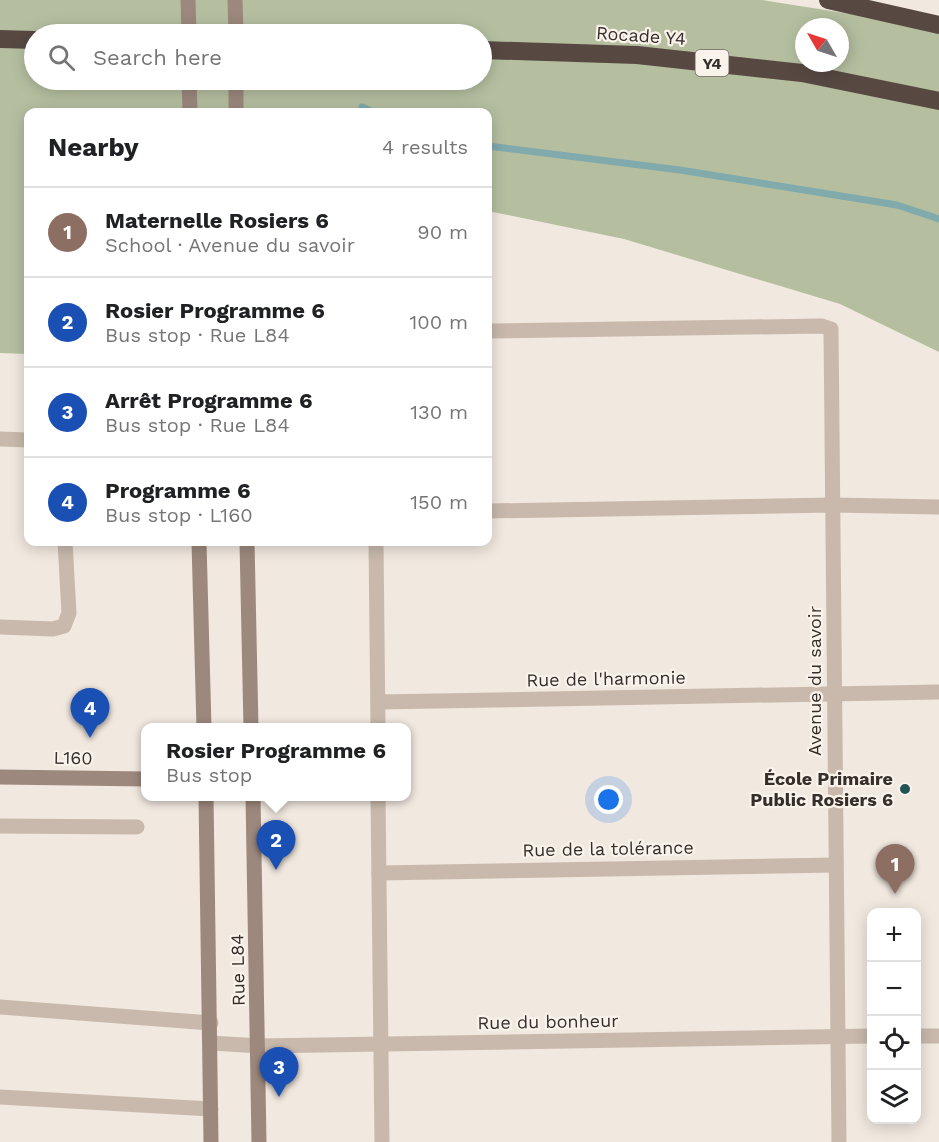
<!DOCTYPE html>
<meta charset="utf-8">
<style>
body{margin:0;font-family:"Work Sans",sans-serif;background:#f2f2f2;color:#202124}
.controls{position:absolute;right:18px;bottom:18px;display:grid;overflow:hidden;border-radius:12px;box-shadow:0 3px 15px #0003}
.controls button{width:54px;height:54px;display:grid;place-items:center;padding:0;border:0;border-bottom:2px solid #e0e0e0;background:#fff;color:#202124;font:30px sans-serif}
.compass{position:absolute;left:795px;top:18px;width:54px;height:54px;border-radius:50%;background:#fff;box-shadow:0 3px 15px #0003;rotate:309deg}
.you{position:absolute;left:609px;top:800px;width:21px;height:21px;margin:-15px;border:4px solid #fff;border-radius:50%;background:#1a73e8;box-shadow:0 0 0 9px #1a73e833}
.badge{display:grid;place-items:center;width:39px;height:39px;border-radius:50%;background:#111827;color:#fff;font-size:20px;font-weight:700}
.pin{position:absolute;translate:-50% -50px;filter:drop-shadow(0 2px 3px #0008)}
.pin::after{content:'';position:absolute;top:32px;width:21px;height:18px;background:inherit;clip-path:polygon(0 0,100% 0,50% 100%)}
.popup{position:absolute;left:141px;top:723px;width:270px;height:78px;box-sizing:border-box;display:grid;place-content:center;border-radius:12px;background:#fff;filter:drop-shadow(0 2px 4px #0005);font-size:20px;white-space:nowrap;color:#757577}
.popup b{font-size:22px;color:#202124}
.popup::after{content:'';position:absolute;left:50%;top:100%;margin-left:-12px;border:12px solid transparent;border-top-color:#fff}
.list{margin:0;padding:0;list-style:none}
h2{display:flex;justify-content:space-between;align-items:center;height:78px;margin:0;padding:0 24px;font-size:26px}
h2 small{font-size:20px;font-weight:400;color:#757577}
.list li{display:grid;grid-template-columns:39px 1fr auto;gap:18px;align-items:center;box-sizing:border-box;height:90px;padding:0 24px;border-top:2px solid #e0e0e0}
.list b{display:block;font-size:22px;white-space:nowrap}
.list p{margin:0;font-size:20px;white-space:nowrap;color:#757577}
.list em{font-size:20px;font-style:normal;color:#757577}
.icon{flex:none;width:33px;height:33px;fill:none;stroke:currentColor;stroke-width:2;stroke-linecap:round;stroke-linejoin:round}
.map{position:relative;flex:none;width:939px;height:1142px;overflow:hidden}
.search{position:absolute;background:#fff;box-shadow:0 3px 15px #0003;left:24px;top:24px;width:468px;height:66px;display:flex;align-items:center;gap:15px;box-sizing:border-box;padding:0 21px;border-radius:33px;color:#757577;font-size:22px}
.panel{position:absolute;background:#fff;box-shadow:0 3px 15px #0003;left:24px;top:108px;width:468px;height:438px;border-radius:12px}
.map>svg:first-child{display:block}
</style>
<div class="map">
<svg width="939" height="1142" viewBox="0 0 939 1142">
<rect width="100%" height="100%" fill="#f1e8df"/>
<path fill="#b5bfa0" fill-rule="evenodd" d="M 0,0 L 762,0 L 939,28 L 939,352 L 840,304 L 624,239 L 488,211 L 488,112 L 28,112 L 28,354 L 0,353 ZM 804,27 L 840,27 L 840,63 L 804,63 ZM 34,34 L 482,34 L 482,80 L 34,80 Z"/>
<g fill="none" stroke-linecap="round" stroke-linejoin="round">
<g stroke="#80aaac" stroke-width="7">
<path d="M 362,107 L 373,112"/>
<path d="M 488,146 L 680,170 L 897,205 L 939,219"/>
</g>
<g stroke="#c8b9ac" stroke-width="15">
<path d="M 488,331 L 822,326 L 831,329 L 839,1142"/>
<path d="M 0,439 L 28,440"/>
<path d="M 488,511 L 833,505 L 939,507"/>
<path d="M 376,542 L 378,728"/>
<path d="M 0,627 L 53,629 L 64,626 L 69,613 L 65,542"/>
<path d="M 378,702 L 939,692"/>
<path d="M 378,796 L 382,1142"/>
<path d="M 0,826 L 137,827"/>
<path d="M 379,873 L 836,865"/>
<path d="M 0,1007 L 211,1023"/>
<path d="M 916,1036 L 939,1036"/>
<path d="M 211,1043 L 259,1046 L 872,1036"/>
<path d="M 0,1097 L 211,1109"/>
</g>
<g stroke="#9c887d" stroke-width="15">
<path d="M 188,0 L 189,34"/>
<path d="M 235,0 L 236,34"/>
<path d="M 189,80 L 190,112"/>
<path d="M 236,80 L 236,112"/>
<path d="M 199,542 L 204,728"/>
<path d="M 247,542 L 251,728"/>
<path d="M 0,777 L 146,779"/>
<path d="M 206,796 L 211,1142"/>
<path d="M 253,796 L 259,1142"/>
</g>
<g stroke="#574842" stroke-width="18">
<path d="M 828,0 L 939,25"/>
<path d="M 0,39 L 34,40"/>
<path d="M 482,50 L 637,55 L 802,73 L 939,101"/>
</g>
</g>
<circle fill="#235255" stroke="#f9f3eb" stroke-width="2" cx="905" cy="789" r="6"/>
<g text-anchor="middle" stroke-width="4.5" stroke-linejoin="round" paint-order="stroke">
<rect fill="#f9f3eb" stroke="#716964" stroke-width="1.5" x="695.5" y="50" width="33" height="26" rx="4.5"/>
<g font-size="16" font-weight="bold" fill="#372e2a">
<text x="712" y="69">Y4</text>
</g>
<g font-size="18" fill="#372e2a" stroke="#f9f3eb">
<text transform="translate(641 36) rotate(4)" y="6">Rocade Y4</text>
<text transform="translate(606 679) rotate(-1)" y="6">Rue de l'harmonie</text>
<text transform="translate(815 681) rotate(-90)" y="6">Avenue du savoir</text>
<text transform="translate(73 758) rotate(1)" y="6">L160</text>
<text transform="translate(608 849) rotate(-1)" y="6">Rue de la tolérance</text>
<text transform="translate(238 970) rotate(-91)" y="6">Rue L84</text>
<text transform="translate(548 1022) rotate(-1)" y="6">Rue du bonheur</text>
</g>
<g font-size="18" font-weight="bold" fill="#372e2a" stroke="#f9f3eb" text-anchor="end">
<text x="893" y="785">École Primaire<tspan x="893" dy="21">Public Rosiers 6</tspan></text>
</g>
</g>
</svg>
<div class="controls">
<button>+</button>
<button>−</button>
<button><svg class="icon" aria-label="locate" viewBox="0 0 24 24"><circle cx="12" cy="12" r="6"/><path d="M12 2v4M12 18v4M2 12h4M18 12h4"/></svg></button>
<button><svg class="icon" aria-label="layers" viewBox="0 0 24 24"><path d="M12 4l9 5-9 5-9-5zM3 14l9 5 9-5"/></svg></button>
</div>
<svg class="compass" viewBox="-18 -18 36 36"><path d="M0-13l5 13h-10z" fill="#e53935"/><path d="M0 13l5-13h-10z" fill="#757577"/></svg>
<div class="you"></div>
<div class="pin badge" style="left:895px;top:894px;background:#8d6e63">1</div>
<div class="pin badge" style="left:276px;top:870px;background:#1a4fb4">2</div>
<div class="popup"><b>Rosier Programme 6</b>Bus stop</div>
<div class="pin badge" style="left:279px;top:1097px;background:#1a4fb4">3</div>
<div class="pin badge" style="left:90px;top:738px;background:#1a4fb4">4</div>
<div class="search"><svg class="icon" aria-label="search" viewBox="0 0 24 24"><circle cx="10" cy="10" r="6"/><path d="M15 15l6 6"/></svg>Search here</div>
<section class="panel">
<h2>Nearby<small>4 results</small></h2>
<ul class="list">
<li><span class="badge" style="background:#8d6e63">1</span><div><b>Maternelle Rosiers 6</b><p>School · Avenue du savoir</p></div><em>90 m</em></li>
<li><span class="badge" style="background:#1a4fb4">2</span><div><b>Rosier Programme 6</b><p>Bus stop · Rue L84</p></div><em>100 m</em></li>
<li><span class="badge" style="background:#1a4fb4">3</span><div><b>Arrêt Programme 6</b><p>Bus stop · Rue L84</p></div><em>130 m</em></li>
<li><span class="badge" style="background:#1a4fb4">4</span><div><b>Programme 6</b><p>Bus stop · L160</p></div><em>150 m</em></li>
</ul>
</section>
</div>
